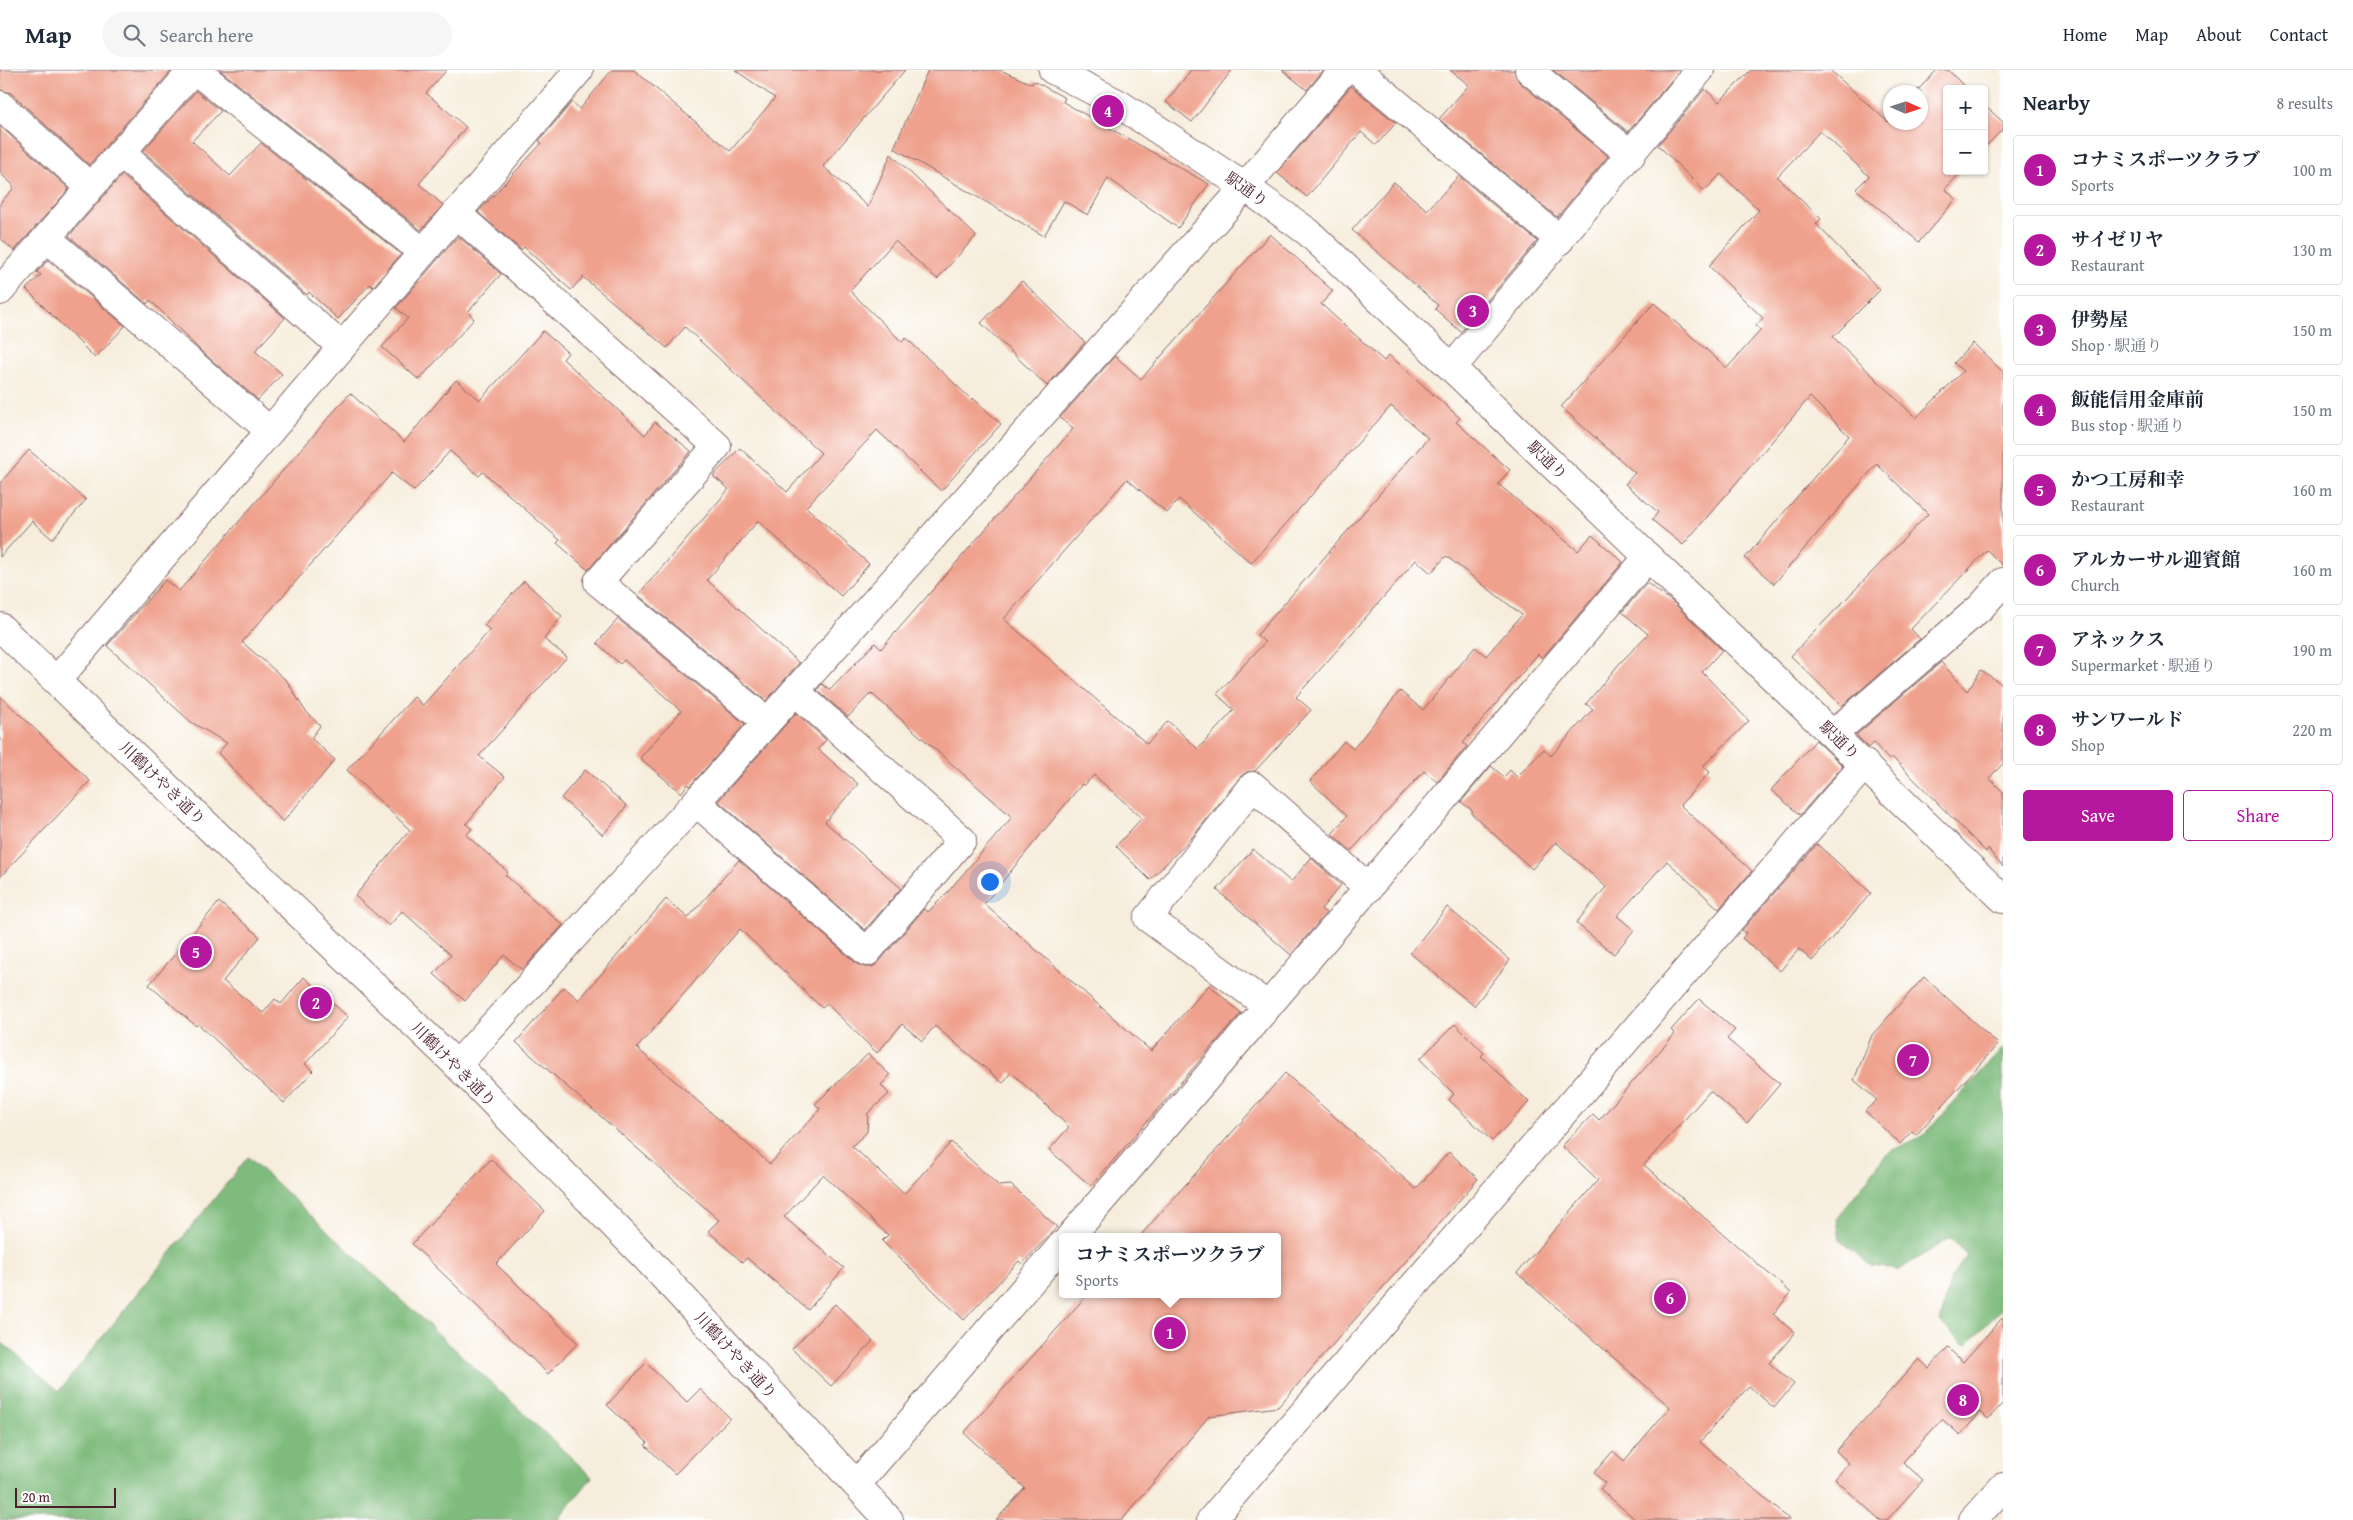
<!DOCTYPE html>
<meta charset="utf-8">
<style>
body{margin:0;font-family:"Gentium Book Plus","Noto Serif JP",serif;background:#f6f6f7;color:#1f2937}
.controls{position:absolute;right:15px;top:15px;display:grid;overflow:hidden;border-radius:5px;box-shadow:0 1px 4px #0004}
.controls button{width:45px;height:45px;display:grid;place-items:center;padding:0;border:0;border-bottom:1px solid #e0e1e3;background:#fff;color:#1f2937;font:25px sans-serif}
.compass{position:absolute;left:1883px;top:15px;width:45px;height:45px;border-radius:50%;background:#fff;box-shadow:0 1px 4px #0004;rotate:93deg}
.scale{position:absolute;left:15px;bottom:12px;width:101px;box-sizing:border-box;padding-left:5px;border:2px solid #4a1f2b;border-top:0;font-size:14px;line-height:18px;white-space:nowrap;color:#4a1f2b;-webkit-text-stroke:4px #fff;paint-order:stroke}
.you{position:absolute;left:989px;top:811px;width:18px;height:18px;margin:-12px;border:4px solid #fff;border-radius:50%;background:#1a73e8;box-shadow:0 0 0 8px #1a73e833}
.badge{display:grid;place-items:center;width:32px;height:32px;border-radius:50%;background:#b5179e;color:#fff;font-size:16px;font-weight:700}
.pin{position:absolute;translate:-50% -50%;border:2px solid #fff;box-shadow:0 1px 5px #0006}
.popup{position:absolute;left:1059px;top:1163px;width:222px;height:65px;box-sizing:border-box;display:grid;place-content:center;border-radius:5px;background:#fff;filter:drop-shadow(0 1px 4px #0005);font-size:16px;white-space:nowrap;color:#747a83}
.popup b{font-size:19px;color:#1f2937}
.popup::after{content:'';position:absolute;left:50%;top:100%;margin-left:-10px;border:10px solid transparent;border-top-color:#fff}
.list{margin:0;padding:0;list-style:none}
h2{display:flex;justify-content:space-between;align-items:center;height:65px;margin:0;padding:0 20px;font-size:21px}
h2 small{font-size:16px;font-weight:400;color:#747a83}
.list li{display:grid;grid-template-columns:32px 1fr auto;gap:15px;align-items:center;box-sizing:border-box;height:70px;margin:0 10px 10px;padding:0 10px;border:1px solid #e0e1e3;border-radius:5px}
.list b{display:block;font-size:19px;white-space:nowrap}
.list p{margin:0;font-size:16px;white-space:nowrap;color:#747a83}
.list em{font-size:16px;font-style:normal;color:#747a83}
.actions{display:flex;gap:10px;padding:15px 20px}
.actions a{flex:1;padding:11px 0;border:1px solid #b5179e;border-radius:5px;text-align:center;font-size:18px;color:#b5179e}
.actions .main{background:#b5179e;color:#fff}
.icon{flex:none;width:28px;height:28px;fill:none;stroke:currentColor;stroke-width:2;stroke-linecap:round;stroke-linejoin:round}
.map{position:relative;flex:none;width:2003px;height:1450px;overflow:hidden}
header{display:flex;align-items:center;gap:30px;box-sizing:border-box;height:70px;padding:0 25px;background:#fff;border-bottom:1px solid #e0e1e3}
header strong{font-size:24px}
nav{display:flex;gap:28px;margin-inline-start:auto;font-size:18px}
.search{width:350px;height:45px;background:#f6f6f7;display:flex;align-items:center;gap:12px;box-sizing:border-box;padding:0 18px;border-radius:28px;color:#747a83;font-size:19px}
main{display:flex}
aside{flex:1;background:#fff}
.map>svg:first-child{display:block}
</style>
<header>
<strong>Map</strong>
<div class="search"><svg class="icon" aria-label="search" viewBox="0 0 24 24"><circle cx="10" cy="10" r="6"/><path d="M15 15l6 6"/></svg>Search here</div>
<nav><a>Home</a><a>Map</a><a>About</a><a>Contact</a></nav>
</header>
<main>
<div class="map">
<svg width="2003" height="1450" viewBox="0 0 2003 1450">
<rect width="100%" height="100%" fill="#fff"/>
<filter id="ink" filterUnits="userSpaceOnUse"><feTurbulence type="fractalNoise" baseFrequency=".02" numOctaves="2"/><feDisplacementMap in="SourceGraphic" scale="10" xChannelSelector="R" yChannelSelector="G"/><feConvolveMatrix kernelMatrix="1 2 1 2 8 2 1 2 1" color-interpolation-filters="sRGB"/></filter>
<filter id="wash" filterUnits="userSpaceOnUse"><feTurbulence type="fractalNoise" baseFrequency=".0096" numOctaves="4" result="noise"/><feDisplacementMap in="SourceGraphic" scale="20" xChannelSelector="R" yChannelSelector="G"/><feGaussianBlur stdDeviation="1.12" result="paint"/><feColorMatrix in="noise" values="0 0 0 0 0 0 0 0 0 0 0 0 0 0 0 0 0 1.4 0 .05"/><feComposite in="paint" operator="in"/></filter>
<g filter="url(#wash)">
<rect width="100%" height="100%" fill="#f6eddc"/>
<g fill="#7ebb7b" stroke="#646d53">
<path d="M 2003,978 L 2003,1238 L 1966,1275 L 1940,1252 L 1951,1208 L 1967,1185 L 1950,1168 L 1899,1200 L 1872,1196 L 1840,1170 L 1837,1148 L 1888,1082 L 1923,1066 Z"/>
<path d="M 248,1087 L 592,1407 L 558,1450 L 0,1450 L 0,1271 L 59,1321 Z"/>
</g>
<g id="blocks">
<g fill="#efa18d" fill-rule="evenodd">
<path d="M 0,0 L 172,0 L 89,95 L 11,23 L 0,20 Z"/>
<path d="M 220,0 L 447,0 L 426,23 L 466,57 L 419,114 L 443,135 L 421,160 Z"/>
<path d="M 612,0 L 634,0 L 730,81 L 775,28 L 735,0 L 905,0 L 823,96 L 868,137 L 891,84 L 976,166 L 937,209 L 895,171 L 850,221 L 902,272 L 906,268 L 972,330 L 973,328 L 1001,354 L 941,421 L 877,360 L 806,437 L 869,494 L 841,526 L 758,451 L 707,510 L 799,593 L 766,631 L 638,525 L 729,419 L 713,406 L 740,378 L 787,422 L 821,383 L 685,257 L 667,278 L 583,207 L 571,220 L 524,177 L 521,180 L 478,142 L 542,73 L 539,71 L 572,32 L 580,39 Z"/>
<path d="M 928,0 L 1000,0 L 1032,14 L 1034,11 L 1065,28 L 1063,32 L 1209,114 L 1178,158 L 1108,108 L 1088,145 L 1064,131 L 1044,166 L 894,78 Z"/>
<path d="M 1191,0 L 1232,0 L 1192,52 L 1166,32 Z"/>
<path d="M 1282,0 L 1324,0 L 1307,20 Z"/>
<path d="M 1450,0 L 1514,0 L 1519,12 L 1608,86 L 1557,147 L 1439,49 L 1469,15 Z"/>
<path d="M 1553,0 L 1680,0 L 1628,62 Z"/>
<path d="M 1751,0 L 1830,0 L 1888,52 L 1890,49 L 1890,52 L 1920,52 L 1920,22 L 1916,22 L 1937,0 L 1948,0 L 1967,19 L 1947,19 L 1947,101 L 1962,101 L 1945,119 L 1956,129 L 1919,172 L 1856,119 L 1869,106 L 1820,61 L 1777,107 L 1821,149 L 1816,154 L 1880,220 L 1833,267 L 1916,348 L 1963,301 L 1954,293 L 1973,273 L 2003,302 L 2003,496 L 1987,480 L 1911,559 L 1920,569 L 1842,636 L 1791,586 L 1928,444 L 1877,394 L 1774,514 L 1745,488 L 1849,366 L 1810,327 L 1683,475 L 1652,450 L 1658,442 L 1625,414 L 1635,403 L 1561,337 L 1654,233 L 1727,298 L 1761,260 L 1756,256 L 1763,248 L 1709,196 L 1759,140 L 1721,104 L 1704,121 L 1658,75 L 1705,19 L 1719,32 Z"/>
<path d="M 1351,16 L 1396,53 L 1376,75 L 1361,62 L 1307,127 L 1277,103 Z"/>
<path d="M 196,21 L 221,41 L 192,71 L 230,106 L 261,73 L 401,184 L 373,217 L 370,214 L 338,249 L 309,222 L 307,225 L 143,81 Z"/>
<path d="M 1984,35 L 2003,52 L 2003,59 L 1984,78 Z"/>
<path d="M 0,56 L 69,119 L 14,181 L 0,168 L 0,133 L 13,119 L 13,115 L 0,103 Z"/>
<path d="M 122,105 L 285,248 L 255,281 L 282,304 L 258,330 L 201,281 L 150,230 L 147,234 L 69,166 Z"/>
<path d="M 1459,106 L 1537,171 L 1461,262 L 1435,239 L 1438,235 L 1352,160 L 1394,112 L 1427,140 Z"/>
<path d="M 1270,164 L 1333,221 L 1321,234 L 1384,291 L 1389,285 L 1460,348 L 1456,352 L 1510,400 L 1498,414 L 1578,481 L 1592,465 L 1623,492 L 1542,588 L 1538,584 L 1463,673 L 1467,676 L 1437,712 L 1424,701 L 1351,781 L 1332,764 L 1347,746 L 1310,711 L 1344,671 L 1353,679 L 1400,621 L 1423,640 L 1475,577 L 1486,586 L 1522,545 L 1446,486 L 1431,503 L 1416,490 L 1296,627 L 1311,640 L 1255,701 L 1247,702 L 1241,706 L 1194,765 L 1150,810 L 1116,776 L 1142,748 L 1094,705 L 1084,716 L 1082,714 L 984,834 L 1151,981 L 1209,915 L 1241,943 L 1091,1116 L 1049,1080 L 1069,1057 L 1011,1002 L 1003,1013 L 935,956 L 922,971 L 902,954 L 877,983 L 827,934 L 822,938 L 740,859 L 637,978 L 770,1094 L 820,1039 L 815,1034 L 868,984 L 890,1005 L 881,1015 L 889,1024 L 868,1043 L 867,1062 L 852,1076 L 904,1124 L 951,1072 L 999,1116 L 1011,1115 L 1057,1157 L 1022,1194 L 1019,1191 L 964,1250 L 882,1171 L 888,1165 L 823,1105 L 784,1147 L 844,1198 L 808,1240 L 747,1188 L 742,1192 L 708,1161 L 719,1150 L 516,972 L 564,917 L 579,930 L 666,829 L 688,848 L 739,790 L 857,894 L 865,897 L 873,897 L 879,892 L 924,839 L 928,842 L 946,824 L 1012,747 L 871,623 L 848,647 L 817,620 L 822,614 L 830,620 L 875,573 L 881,579 L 1073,359 L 1060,348 L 1115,286 L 1141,309 ZM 1391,336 L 1428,368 L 1257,565 L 1265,572 L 1217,624 L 1234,640 L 1198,679 L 1168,651 L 1147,674 L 1004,549 L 1127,409 L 1167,443 L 1179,429 L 1251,493 Z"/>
<path d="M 458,166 L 501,204 L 468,242 L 474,249 L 419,310 L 382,277 L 408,248 L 396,238 Z"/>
<path d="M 48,190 L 125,256 L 95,288 L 26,219 L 41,205 L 37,202 Z"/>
<path d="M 1022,211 L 1085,272 L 1047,316 L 981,253 Z"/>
<path d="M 543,261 L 568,283 L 563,289 L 645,365 L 655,352 L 691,381 L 588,500 L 557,473 L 560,470 L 483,402 L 479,406 L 450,381 L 414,421 L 392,403 L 242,572 L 287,611 L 304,639 L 320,656 L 311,668 L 335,690 L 283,752 L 218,683 L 227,673 L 191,652 L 107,576 L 165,510 L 179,521 L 350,323 L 404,372 L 456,310 L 480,330 Z"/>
<path d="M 29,380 L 86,430 L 52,469 L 32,451 L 0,487 L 0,413 Z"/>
<path d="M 524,511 L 562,546 L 544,569 L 567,587 L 479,686 L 505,707 L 466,754 L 472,759 L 466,765 L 508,802 L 505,805 L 563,855 L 522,900 L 504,885 L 465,931 L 434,904 L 451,885 L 402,841 L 389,856 L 355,826 L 410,760 L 347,700 L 414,627 L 423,635 L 490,560 L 484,555 Z"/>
<path d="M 1647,513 L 1674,533 L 1722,580 L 1702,602 L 1749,651 L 1703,696 L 1710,702 L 1680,735 L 1752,801 L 1719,839 L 1667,791 L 1617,846 L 1634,860 L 1614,884 L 1576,853 L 1606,817 L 1556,772 L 1532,799 L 1471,743 L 1473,741 L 1461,732 L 1491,696 L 1504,707 L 1510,700 L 1517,707 L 1544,679 L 1551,686 L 1593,639 L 1586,634 L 1619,594 L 1648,564 L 1622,542 Z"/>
<path d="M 618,549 L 745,654 L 690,716 L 688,714 L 681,723 L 640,688 L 681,641 L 624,590 L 620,594 L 597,573 Z"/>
<path d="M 1941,592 L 1967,621 L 1981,600 L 2003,615 L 2003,694 L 1989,708 L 2003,722 L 2003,797 L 1988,779 L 1986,782 L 1892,687 L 1889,690 L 1874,673 L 1869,678 L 1856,665 Z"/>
<path d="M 0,626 L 90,711 L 0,807 Z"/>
<path d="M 796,643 L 826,670 L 818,679 L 858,714 L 825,752 L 901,818 L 865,860 L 718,731 Z"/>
<path d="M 1816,670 L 1843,696 L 1800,745 L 1771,720 Z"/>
<path d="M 585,700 L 627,736 L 603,765 L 561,728 Z"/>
<path d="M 1817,774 L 1871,823 L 1812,891 L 1799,879 L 1780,901 L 1742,868 L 1746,863 L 1742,860 Z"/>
<path d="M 1253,779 L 1291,812 L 1311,788 L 1341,815 L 1321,839 L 1326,843 L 1291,885 L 1217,820 Z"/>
<path d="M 219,832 L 260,867 L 223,911 L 263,943 L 275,929 L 281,934 L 304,907 L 348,947 L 305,994 L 313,1001 L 284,1033 L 198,954 L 196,956 L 149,915 Z"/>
<path d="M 1447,837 L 1510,890 L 1474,936 L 1410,883 Z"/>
<path d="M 1924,907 L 1998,974 L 1916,1065 L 1912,1061 L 1900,1074 L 1865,1041 L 1877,1030 L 1854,1010 L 1872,965 Z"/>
<path d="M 1699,929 L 1735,960 L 1727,969 L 1780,1014 L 1747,1053 L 1710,1021 L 1644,1095 L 1791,1223 L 1773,1244 L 1795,1263 L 1769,1293 L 1794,1314 L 1774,1338 L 1749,1316 L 1700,1372 L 1790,1450 L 1636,1450 L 1600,1419 L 1605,1413 L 1594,1403 L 1613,1381 L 1624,1391 L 1670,1337 L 1517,1203 L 1598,1110 L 1562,1076 L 1593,1044 L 1599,1050 L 1675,964 L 1671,960 Z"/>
<path d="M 1455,954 L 1484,983 L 1481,986 L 1529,1032 L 1492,1071 L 1449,1030 L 1454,1024 L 1420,989 Z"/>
<path d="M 1285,1003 L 1416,1119 L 1449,1082 L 1478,1109 L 1278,1337 L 1209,1346 L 1122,1450 L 996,1450 L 1025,1418 L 964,1363 L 1088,1224 L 1278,1224 L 1278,1167 L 1139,1167 Z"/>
<path d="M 491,1089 L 545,1141 L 496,1194 L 578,1273 L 548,1304 L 412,1174 Z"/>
<path d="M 835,1234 L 873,1271 L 831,1316 L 792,1279 Z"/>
<path d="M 2003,1247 L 2003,1333 L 1988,1349 L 1981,1342 L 1960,1365 L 1942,1349 L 1903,1392 L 1923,1410 L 1887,1450 L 1880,1450 L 1835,1409 L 1849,1393 L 1836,1381 L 1919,1289 L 1929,1298 L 1948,1278 L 1963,1292 Z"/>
<path d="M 646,1293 L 687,1332 L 700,1319 L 730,1348 L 675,1404 L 645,1375 L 648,1373 L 607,1335 Z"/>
</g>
</g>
</g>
<g filter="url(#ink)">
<use href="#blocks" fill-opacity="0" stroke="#866769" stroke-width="1"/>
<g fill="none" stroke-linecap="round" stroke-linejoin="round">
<defs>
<g id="street">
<path d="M 195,0 L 423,182"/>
<path d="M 1357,0 L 1560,170"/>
<path d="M 1529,0 L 1631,85"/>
<path d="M 0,35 L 89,116"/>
<path d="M 121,83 L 342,277"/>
<path d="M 456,143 L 717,376 L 598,512 L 767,652"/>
<path d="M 47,168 L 270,361"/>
<path d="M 0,221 L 193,0"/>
<path d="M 1452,298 L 1700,0"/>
<path d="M 57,610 L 579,0"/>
<path d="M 1833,664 L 1981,537 L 2003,512"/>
<path d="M 696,732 L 867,882 L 962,770 L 795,621"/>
<path d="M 1268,936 L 1148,848 L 1253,716 L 1369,818"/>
<path d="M 457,995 L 696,732 L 1245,117 L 1344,0"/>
<path d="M 1070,1167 L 1268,936 L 1648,487"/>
<path d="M 857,1414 L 1062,1175"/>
<path d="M 1211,1450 L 1865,694"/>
</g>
<g id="secondary">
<path d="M 1053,0 L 1119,34 L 1245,117 L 1308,162 L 1452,298 L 2003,829"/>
<path d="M 0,557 L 457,995 L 649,1191 L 889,1450"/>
<path d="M 1973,1450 L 2003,1417"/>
</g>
</defs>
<use href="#street" stroke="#866769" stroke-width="30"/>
<use href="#secondary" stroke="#866769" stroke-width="30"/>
<use href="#street" stroke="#fff" stroke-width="28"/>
<use href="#secondary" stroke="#fff" stroke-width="28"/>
</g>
</g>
<g text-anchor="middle" stroke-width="4.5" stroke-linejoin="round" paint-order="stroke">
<g font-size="16" fill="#4a1f2b" stroke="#fff">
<text transform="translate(1247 119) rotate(35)" y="6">駅通り</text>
<text transform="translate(1548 390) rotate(44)" y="6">駅通り</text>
<text transform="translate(1840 670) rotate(44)" y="6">駅通り</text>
<text transform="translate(163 713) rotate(44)" y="6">川鶴けやき通り</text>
<text transform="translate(454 994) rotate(45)" y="6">川鶴けやき通り</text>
<text transform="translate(736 1285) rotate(47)" y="6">川鶴けやき通り</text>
</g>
</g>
</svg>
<div class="controls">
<button>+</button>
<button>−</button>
</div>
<svg class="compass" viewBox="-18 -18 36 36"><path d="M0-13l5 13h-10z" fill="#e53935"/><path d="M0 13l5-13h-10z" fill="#747a83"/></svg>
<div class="scale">20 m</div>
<div class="you"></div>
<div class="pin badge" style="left:1170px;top:1263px">1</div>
<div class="popup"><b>コナミスポーツクラブ</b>Sports</div>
<div class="pin badge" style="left:316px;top:933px">2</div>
<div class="pin badge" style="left:1473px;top:241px">3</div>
<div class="pin badge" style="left:1108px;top:41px">4</div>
<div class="pin badge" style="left:196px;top:882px">5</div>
<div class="pin badge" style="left:1670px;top:1228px">6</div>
<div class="pin badge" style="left:1913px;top:990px">7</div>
<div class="pin badge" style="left:1963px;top:1330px">8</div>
</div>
<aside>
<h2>Nearby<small>8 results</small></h2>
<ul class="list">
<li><span class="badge">1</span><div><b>コナミスポーツクラブ</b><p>Sports</p></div><em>100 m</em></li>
<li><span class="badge">2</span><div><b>サイゼリヤ</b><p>Restaurant</p></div><em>130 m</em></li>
<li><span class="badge">3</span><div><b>伊勢屋</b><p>Shop · 駅通り</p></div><em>150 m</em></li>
<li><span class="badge">4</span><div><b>飯能信用金庫前</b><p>Bus stop · 駅通り</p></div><em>150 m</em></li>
<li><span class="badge">5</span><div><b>かつ工房和幸</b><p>Restaurant</p></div><em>160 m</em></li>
<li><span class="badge">6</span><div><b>アルカーサル迎賓館</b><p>Church</p></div><em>160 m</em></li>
<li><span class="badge">7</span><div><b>アネックス</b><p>Supermarket · 駅通り</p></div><em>190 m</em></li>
<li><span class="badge">8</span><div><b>サンワールド</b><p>Shop</p></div><em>220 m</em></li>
</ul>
<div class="actions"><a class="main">Save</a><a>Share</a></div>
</aside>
</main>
